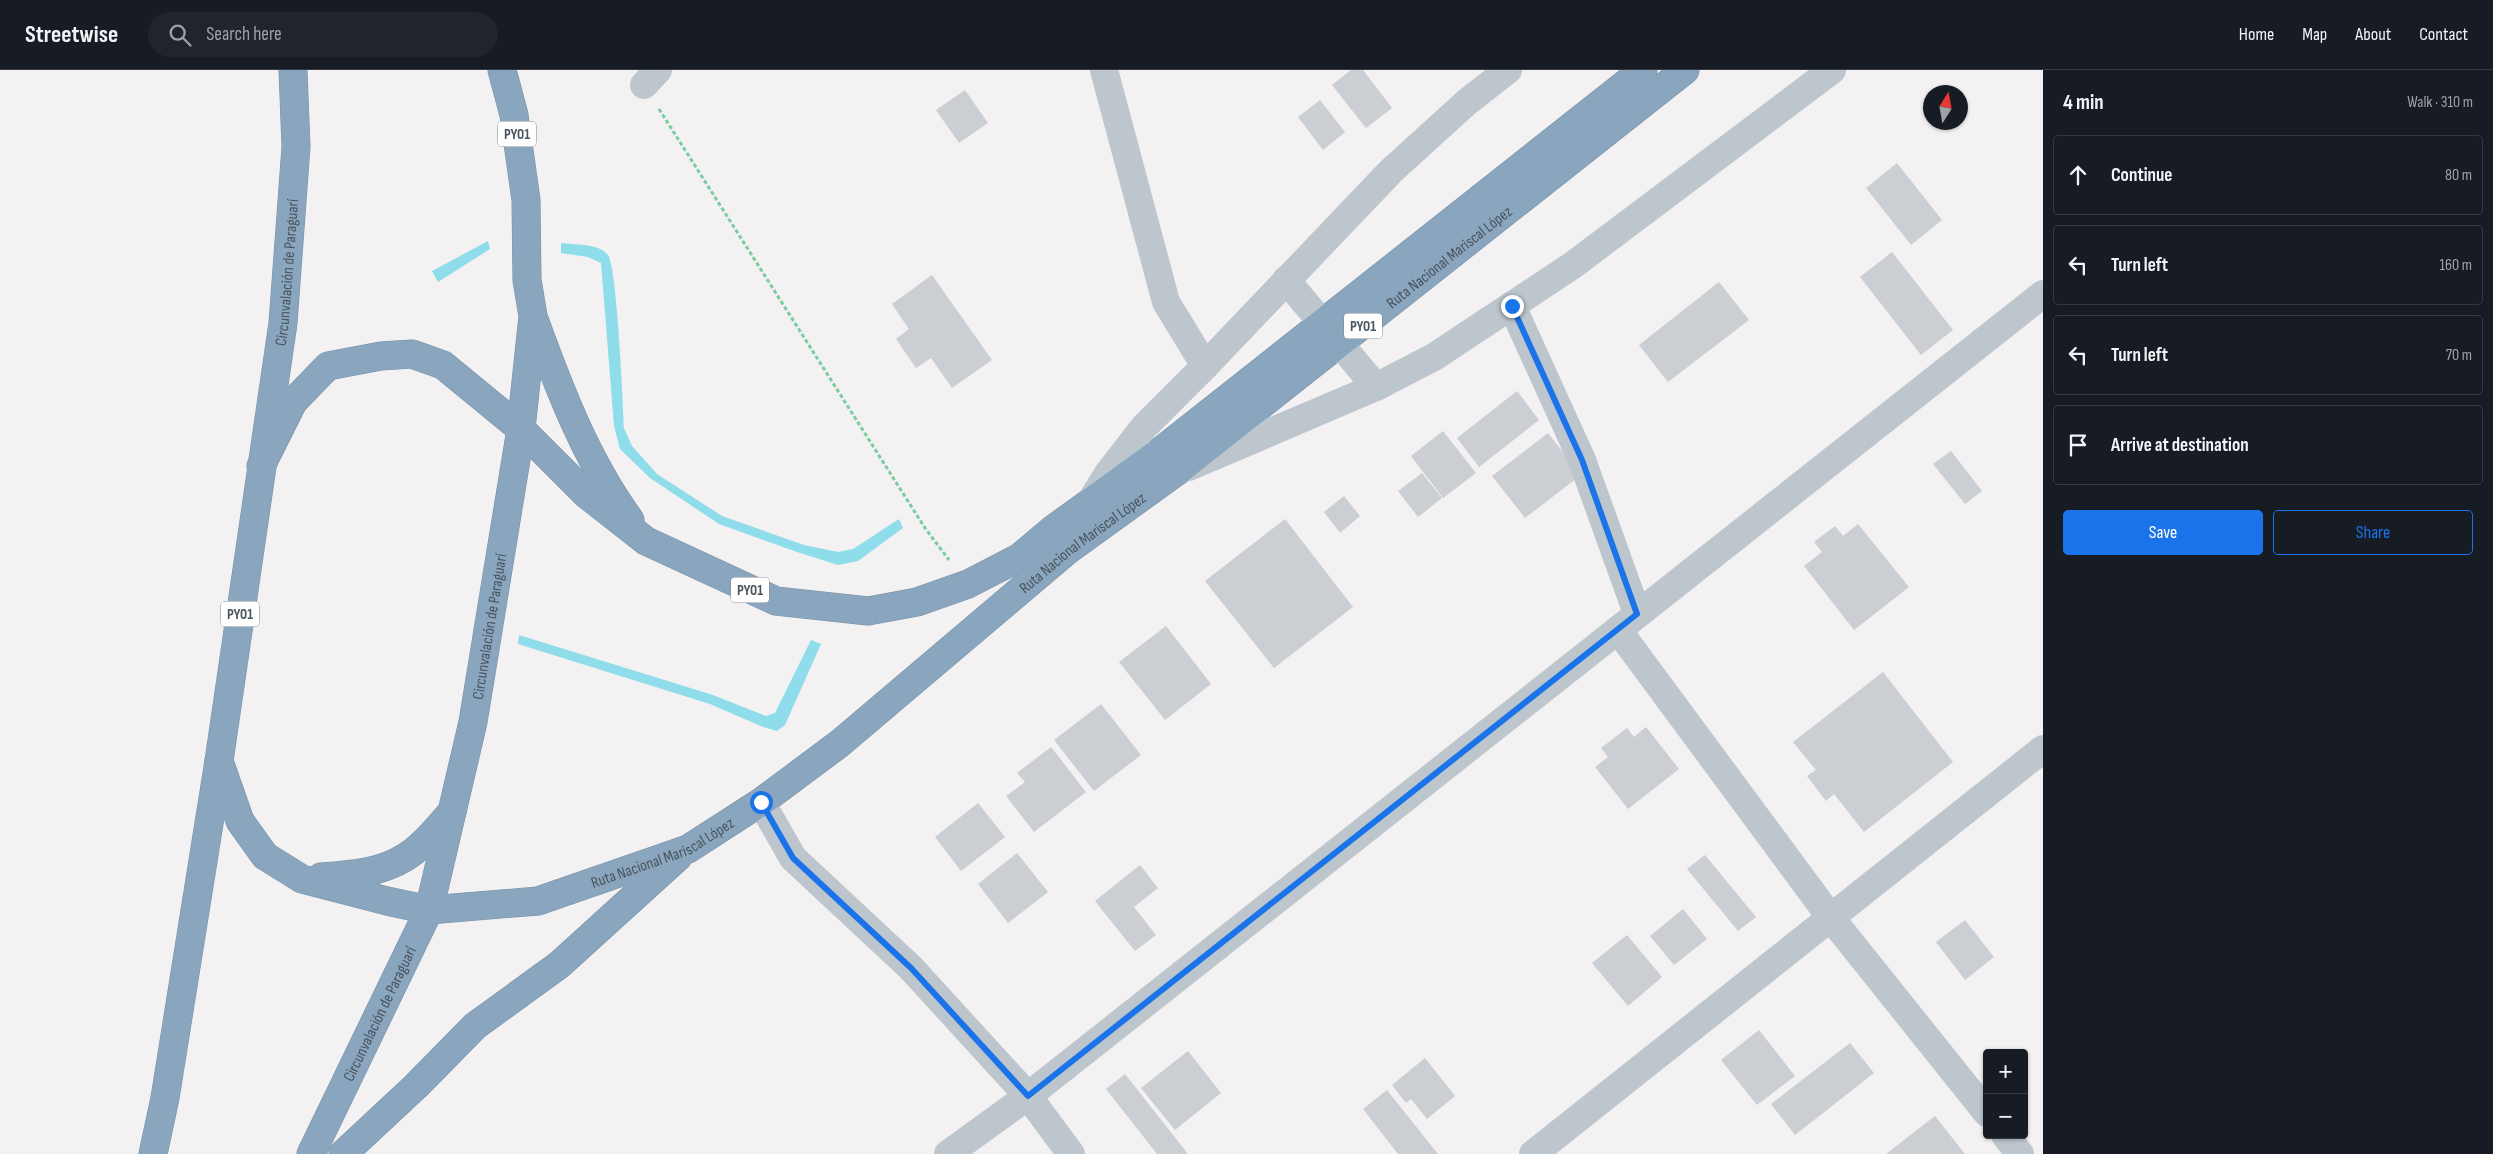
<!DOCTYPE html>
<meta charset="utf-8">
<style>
body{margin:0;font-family:"Sofia Sans Condensed",sans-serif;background:#20242c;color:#f1f3f6}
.controls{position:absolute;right:15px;bottom:15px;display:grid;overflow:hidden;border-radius:5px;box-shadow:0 1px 4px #0004}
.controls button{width:45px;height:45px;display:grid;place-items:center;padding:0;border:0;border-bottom:1px solid #363941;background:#171b24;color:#f1f3f6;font:25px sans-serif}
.compass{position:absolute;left:1923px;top:15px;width:45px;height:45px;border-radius:50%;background:#171b24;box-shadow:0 1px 4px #0004;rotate:11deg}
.stop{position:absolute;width:15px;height:15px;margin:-11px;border:4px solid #1a73e8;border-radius:50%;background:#fff}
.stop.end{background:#1a73e8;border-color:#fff;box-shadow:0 1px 5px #0008}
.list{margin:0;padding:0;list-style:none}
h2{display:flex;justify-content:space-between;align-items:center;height:65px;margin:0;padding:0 20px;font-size:21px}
h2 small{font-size:16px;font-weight:400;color:#9ea1a6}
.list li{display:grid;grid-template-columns:32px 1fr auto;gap:15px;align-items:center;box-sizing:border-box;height:80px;margin:0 10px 10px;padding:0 10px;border:1px solid #363941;border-radius:5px}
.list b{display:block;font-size:19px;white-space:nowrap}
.list em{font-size:16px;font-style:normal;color:#9ea1a6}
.actions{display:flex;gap:10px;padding:15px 20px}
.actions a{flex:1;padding:11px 0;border:1px solid #1a73e8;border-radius:5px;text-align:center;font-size:18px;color:#1a73e8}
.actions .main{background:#1a73e8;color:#fff}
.icon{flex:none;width:28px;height:28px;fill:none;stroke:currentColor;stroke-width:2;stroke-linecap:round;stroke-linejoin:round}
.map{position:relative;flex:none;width:2043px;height:1084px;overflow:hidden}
header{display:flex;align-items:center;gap:30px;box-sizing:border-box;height:70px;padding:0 25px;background:#171b24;border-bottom:1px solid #363941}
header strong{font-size:24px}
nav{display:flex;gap:28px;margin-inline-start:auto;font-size:18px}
.search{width:350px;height:45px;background:#20242c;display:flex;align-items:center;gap:12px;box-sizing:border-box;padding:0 18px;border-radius:28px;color:#9ea1a6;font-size:19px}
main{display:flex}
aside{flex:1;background:#171b24}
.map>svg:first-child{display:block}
</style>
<header>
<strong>Streetwise</strong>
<div class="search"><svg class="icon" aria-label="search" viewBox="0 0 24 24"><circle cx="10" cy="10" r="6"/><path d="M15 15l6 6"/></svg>Search here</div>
<nav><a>Home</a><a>Map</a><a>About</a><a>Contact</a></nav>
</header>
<main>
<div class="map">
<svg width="2043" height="1084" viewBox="0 0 2043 1084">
<rect width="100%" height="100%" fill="#f3f1f1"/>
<g fill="#8fddeb">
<path d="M 488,171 L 490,179 L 438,212 L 432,201 Z"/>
<path d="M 561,173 C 576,175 598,173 608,185 C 617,197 623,334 624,358 L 632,376 L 657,404 L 722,446 L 804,475 L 838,482 L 853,479 L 899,449 L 903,458 L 858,491 L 838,495 L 797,482 L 719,454 L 650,408 L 620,379 L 614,356 L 601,193 L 588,187 L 561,183 Z"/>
<path d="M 519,565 L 713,625 L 766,646 L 775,643 L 811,570 L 821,574 L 785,655 L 777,661 L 763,657 L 710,634 L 518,574 Z"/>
</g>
<g fill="#cbced3">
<path d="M 1351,0 L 1363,0 L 1392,38 L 1366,58 L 1332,15 Z"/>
<path d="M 965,20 L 988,53 L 959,73 L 936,40 Z"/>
<path d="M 1320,30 L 1345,62 L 1323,80 L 1298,47 Z"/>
<path d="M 1897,93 L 1942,150 L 1911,175 L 1866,118 Z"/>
<path d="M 1892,182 L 1953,260 L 1921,285 L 1860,207 Z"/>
<path d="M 932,205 L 992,290 L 952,318 L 931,288 L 916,298 L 896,269 L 909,259 L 892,234 Z"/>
<path d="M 1719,212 L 1749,250 L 1668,312 L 1639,275 Z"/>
<path d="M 1517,321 L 1539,350 L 1479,397 L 1457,368 Z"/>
<path d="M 1443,361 L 1476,403 L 1443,428 L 1411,386 Z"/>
<path d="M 1548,363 L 1581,405 L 1525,448 L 1492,406 Z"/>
<path d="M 1951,381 L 1982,421 L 1965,434 L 1933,394 Z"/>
<path d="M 1422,403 L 1442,428 L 1418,447 L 1398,421 Z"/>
<path d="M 1344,426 L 1360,446 L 1340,463 L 1324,442 Z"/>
<path d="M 1285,449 L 1353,537 L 1274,598 L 1205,511 Z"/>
<path d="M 1858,454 L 1909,517 L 1854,560 L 1804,496 L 1822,482 L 1814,472 L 1835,456 L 1843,466 Z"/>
<path d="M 1166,556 L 1211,614 L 1165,650 L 1119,592 Z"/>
<path d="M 1883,602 L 1953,692 L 1864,762 L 1834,724 L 1826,731 L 1807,706 L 1816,700 L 1793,672 Z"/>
<path d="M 1101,634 L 1141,685 L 1094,721 L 1054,670 Z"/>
<path d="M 1646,657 L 1679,699 L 1628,739 L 1595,697 L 1608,687 L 1601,678 L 1627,658 L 1634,667 Z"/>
<path d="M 1051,677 L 1086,722 L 1034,762 L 1006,726 L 1025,712 L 1017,703 Z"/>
<path d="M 978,733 L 1005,767 L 961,801 L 935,767 Z"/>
<path d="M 1017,783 L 1048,822 L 1008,853 L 978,814 Z"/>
<path d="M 1705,785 L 1756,847 L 1738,861 L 1687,799 Z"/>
<path d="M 1140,795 L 1158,818 L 1134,837 L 1156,865 L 1135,881 L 1095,831 Z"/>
<path d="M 1683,839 L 1707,869 L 1674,895 L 1650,866 Z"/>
<path d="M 1965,850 L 1994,887 L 1965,910 L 1936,872 Z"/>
<path d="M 1627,865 L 1662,907 L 1628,936 L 1592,893 Z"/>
<path d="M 1759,960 L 1795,1006 L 1757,1035 L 1721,990 Z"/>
<path d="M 1850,973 L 1874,1003 L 1795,1065 L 1771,1034 Z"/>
<path d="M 1188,981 L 1221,1023 L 1175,1060 L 1141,1018 Z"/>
<path d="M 1425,988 L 1455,1026 L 1427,1049 L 1411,1029 L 1406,1033 L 1392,1015 Z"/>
<path d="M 1125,1004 L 1188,1084 L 1157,1084 L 1106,1019 Z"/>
<path d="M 1387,1020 L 1438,1084 L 1398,1084 L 1363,1039 Z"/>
<path d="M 1935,1046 L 1965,1084 L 1886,1084 Z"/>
</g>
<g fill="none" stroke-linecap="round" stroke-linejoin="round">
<defs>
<g id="highway">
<path d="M 535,252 C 560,321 587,391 630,450"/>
<path d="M 261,396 L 293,332 L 328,296 L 381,286 L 412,284 L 443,295 L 521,359 L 586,424 L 646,471 L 776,531 L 868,541 L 917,532 L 968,514 L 1020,487 L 1052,460 L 1161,381 L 1643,0"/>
<path id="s1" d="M 219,691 L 240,751 L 265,786 L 302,809 L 387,831 L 429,840 L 538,831 L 688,779 L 761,732 L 839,674 L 1068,480 L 1176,402 L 1685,0"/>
<path d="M 321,807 C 349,805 380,803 404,788 C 423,777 437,758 452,742"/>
<path id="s2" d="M 153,1084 L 165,1028 L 219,691 L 283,253 L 296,77 L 293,0"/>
<path id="s3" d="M 311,1084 L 429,840 L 473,652 L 521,359 L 533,246 L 527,210 L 526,130 L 514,45 L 502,0"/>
<path d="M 343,1084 L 416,1016 L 475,956 L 559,895 L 678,787"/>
</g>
</defs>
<use href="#highway" stroke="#7591aa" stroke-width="29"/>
<path stroke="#79cda0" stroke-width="3" stroke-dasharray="4 2.5" stroke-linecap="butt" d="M 659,39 L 925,458 L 949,490"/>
<g stroke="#bdc6cd" stroke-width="28">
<path d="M 1104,0 L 1166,232 L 1205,296"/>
<path d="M 644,15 L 658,0"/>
<path d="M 1286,210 L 1376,317"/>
<path d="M 1512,236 L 1582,390 L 1637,543"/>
<path d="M 1189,397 L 1376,317 L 1434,287 L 1573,195 L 1832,0"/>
<path d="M 1091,431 L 1109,402 L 1144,357 L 1205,296 L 1391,101 L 1467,32 L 1508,0"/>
<path d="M 1618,560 L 1831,848 L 1987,1043"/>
<path d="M 761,732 L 793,788 L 911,898 L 1028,1026 L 2043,224"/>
<path d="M 2005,1065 L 2020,1084"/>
<path d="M 948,1084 L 1028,1026 L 1071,1084"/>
<path d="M 1533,1084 L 2043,679"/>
</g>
<use href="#highway" stroke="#8aa6be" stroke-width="28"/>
</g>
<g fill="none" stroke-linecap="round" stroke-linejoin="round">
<path stroke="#1a73e8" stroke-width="6" d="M 761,732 L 793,788 L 911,898 L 1028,1026 L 1637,544 L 1582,390 L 1512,236"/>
</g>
<g text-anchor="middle" stroke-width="5" stroke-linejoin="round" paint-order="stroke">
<g fill="#fff" stroke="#80888e" stroke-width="1">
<rect x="498" y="51.5" width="38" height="25" rx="4"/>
<rect x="1344" y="243.5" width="38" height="25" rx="4"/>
<rect x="731" y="507.5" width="38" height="25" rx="4"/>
<rect x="221" y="531.5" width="38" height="25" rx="4"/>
</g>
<g font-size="15" font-weight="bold" fill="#49555e">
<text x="517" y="69">PY01</text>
<text x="1363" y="261">PY01</text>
<text x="750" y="525">PY01</text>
<text x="240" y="549">PY01</text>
</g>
<g font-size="16" fill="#49555e" stroke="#fff">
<text dy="6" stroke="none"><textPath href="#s1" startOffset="1514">Ruta Nacional Mariscal López</textPath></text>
<text dy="6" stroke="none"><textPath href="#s2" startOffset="892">Circunvalación de Paraguarí</textPath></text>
<text dy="6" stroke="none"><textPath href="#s1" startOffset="1049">Ruta Nacional Mariscal López</textPath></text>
<text dy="6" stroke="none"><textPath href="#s3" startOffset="561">Circunvalación de Paraguarí</textPath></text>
<text dy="6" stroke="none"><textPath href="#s1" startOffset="524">Ruta Nacional Mariscal López</textPath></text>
<text dy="6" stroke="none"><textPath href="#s3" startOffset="156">Circunvalación de Paraguarí</textPath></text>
</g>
</g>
</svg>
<div class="controls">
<button>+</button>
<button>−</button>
</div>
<svg class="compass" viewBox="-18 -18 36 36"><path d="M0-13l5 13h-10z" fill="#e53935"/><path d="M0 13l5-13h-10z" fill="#9ea1a6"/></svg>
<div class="stop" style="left:761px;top:732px"></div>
<div class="stop end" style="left:1512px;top:236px"></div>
</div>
<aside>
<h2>4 min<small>Walk · 310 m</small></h2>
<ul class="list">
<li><svg class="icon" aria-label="ahead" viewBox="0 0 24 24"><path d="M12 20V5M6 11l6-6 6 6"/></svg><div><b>Continue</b></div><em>80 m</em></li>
<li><svg class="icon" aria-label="left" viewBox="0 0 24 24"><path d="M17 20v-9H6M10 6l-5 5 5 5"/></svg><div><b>Turn left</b></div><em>160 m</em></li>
<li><svg class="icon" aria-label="left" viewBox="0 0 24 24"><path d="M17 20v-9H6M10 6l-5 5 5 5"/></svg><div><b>Turn left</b></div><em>70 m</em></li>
<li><svg class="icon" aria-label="arrive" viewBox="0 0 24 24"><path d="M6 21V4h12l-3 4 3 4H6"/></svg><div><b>Arrive at destination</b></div></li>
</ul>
<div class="actions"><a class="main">Save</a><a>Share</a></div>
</aside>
</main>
